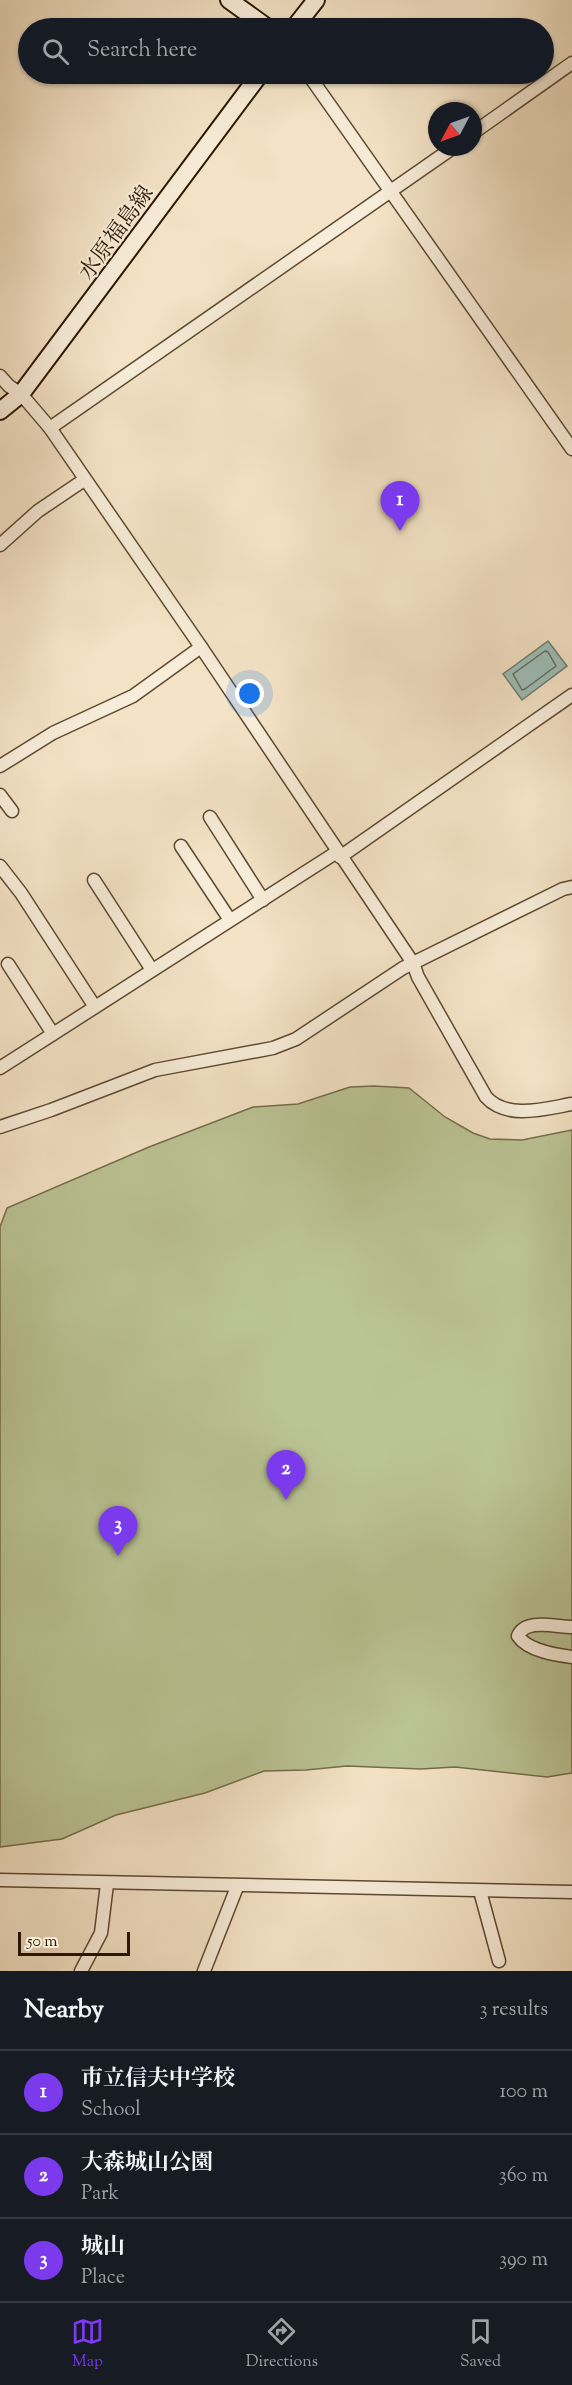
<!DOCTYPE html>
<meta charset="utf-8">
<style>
body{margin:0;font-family:"Sorts Mill Goudy","Noto Serif JP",serif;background:#20242c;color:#f1f3f6}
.compass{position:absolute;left:428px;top:102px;width:54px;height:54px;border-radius:50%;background:#171b24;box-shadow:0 2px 4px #0004;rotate:229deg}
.scale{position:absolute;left:18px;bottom:15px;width:112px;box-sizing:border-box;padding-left:6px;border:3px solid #2c1700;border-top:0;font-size:16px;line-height:21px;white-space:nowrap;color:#2c1700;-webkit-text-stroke:4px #f8edda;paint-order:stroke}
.you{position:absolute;left:250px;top:694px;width:21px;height:21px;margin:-15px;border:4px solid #fff;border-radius:50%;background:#1a73e8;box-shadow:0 0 0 9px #1a73e833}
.badge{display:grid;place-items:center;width:39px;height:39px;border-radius:50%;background:#7c3aed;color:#fff;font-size:20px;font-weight:700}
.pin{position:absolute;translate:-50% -50px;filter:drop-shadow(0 2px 3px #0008)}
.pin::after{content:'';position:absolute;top:32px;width:21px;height:18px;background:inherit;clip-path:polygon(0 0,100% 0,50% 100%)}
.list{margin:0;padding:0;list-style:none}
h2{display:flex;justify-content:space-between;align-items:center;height:78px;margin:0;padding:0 24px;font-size:26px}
h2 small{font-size:20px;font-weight:400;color:#9ea1a6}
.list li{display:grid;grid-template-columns:39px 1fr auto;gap:18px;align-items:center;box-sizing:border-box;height:84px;padding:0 24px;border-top:2px solid #363941}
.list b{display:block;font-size:22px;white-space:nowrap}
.list p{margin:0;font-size:20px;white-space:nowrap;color:#9ea1a6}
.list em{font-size:20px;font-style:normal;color:#9ea1a6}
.icon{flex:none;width:33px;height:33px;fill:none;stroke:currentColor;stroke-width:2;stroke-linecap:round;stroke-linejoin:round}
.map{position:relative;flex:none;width:572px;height:1971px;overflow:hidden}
.search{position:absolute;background:#171b24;box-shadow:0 2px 4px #0004;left:18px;right:18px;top:18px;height:66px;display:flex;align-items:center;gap:15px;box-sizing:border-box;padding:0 21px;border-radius:33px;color:#9ea1a6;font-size:22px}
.sheet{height:330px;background:#171b24}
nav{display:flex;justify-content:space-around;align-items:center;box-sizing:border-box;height:84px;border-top:2px solid #363941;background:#171b24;font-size:16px;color:#9ea1a6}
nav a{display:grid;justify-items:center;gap:3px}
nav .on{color:#7c3aed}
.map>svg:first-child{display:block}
</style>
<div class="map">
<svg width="572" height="1971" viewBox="0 0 572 1971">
<rect width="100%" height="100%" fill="#f4e3c6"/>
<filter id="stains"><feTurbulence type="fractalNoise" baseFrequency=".00333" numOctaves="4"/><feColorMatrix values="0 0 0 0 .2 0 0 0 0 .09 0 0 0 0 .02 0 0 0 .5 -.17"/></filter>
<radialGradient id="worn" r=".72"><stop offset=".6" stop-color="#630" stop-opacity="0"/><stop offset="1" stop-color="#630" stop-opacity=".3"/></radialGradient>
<path fill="#bbc495" stroke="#746e4a" stroke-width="1.5" d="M 374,1086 L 409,1088 L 445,1117 L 473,1133 L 490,1139 L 522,1140 L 572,1130 L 572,1773 L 547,1777 L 455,1767 L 421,1769 L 347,1766 L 306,1770 L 264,1771 L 205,1793 L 116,1815 L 62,1839 L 0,1847 L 0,1227 L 7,1208 L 149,1147 L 253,1107 L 298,1104 L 350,1087 Z"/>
<path fill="#9cbeb8" stroke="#6f7b6e" stroke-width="1.5" d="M 548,641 L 567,666 L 522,700 L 503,674 Z"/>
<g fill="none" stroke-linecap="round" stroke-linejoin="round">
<path stroke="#646a5c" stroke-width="1.5" d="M 545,651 L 548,652 L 556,666 L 525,689 L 522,690 L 513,674 Z"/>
<defs>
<g id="street">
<path d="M 308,74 L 572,449"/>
<path d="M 473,133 L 572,63"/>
<path d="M 0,376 L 9,386 L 21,394 L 50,428 L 201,647 L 413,963 L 418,977 L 486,1097 C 507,1120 544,1109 572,1104"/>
<path d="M 50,428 L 454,147"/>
<path d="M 0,545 L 38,511 L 84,480"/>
<path d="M 0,766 L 53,733 L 133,696 L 201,647"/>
<path d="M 0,795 L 12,811"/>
<path d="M 210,817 L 263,900"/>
<path d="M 181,846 L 230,920"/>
<path d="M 340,857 L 572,695"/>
<path d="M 0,866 L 21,893 L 95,1007"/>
<path d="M 94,880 L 152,970"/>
<path d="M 8,964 L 53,1034"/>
<path d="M 0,1068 L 337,852"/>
<path d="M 0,1127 L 51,1110 L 155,1070 L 273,1048 L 296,1039 L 403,968 L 563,889 L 572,887"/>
<path d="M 572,1627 C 556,1627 525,1618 518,1636 C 528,1651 556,1655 572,1657"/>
<path d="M 0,1880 L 572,1892"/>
<path d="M 480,1891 L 499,1961"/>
<path d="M 81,1971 L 101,1933 L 107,1884"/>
<path d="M 204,1971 L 237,1887"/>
</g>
<g id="secondary">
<path d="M 229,0 L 268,28"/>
<path d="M 294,28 L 316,0"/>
<path d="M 0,411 L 21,394 L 260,74"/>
</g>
</defs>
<use href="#street" stroke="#5e4a32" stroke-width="15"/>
<use href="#secondary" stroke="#2c1700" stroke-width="20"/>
<use href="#street" stroke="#f8edda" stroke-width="12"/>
<use href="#secondary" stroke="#f8edda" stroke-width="16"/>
</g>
<g text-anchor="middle" stroke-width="4.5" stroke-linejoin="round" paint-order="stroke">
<g font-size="22" fill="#2c1700" stroke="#f8edda">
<text transform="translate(115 232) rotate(-54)" y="8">水原福島線</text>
</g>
</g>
<rect width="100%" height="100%" filter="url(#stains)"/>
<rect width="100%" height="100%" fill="url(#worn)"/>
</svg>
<svg class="compass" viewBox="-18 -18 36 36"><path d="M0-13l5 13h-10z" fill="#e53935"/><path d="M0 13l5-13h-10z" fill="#9ea1a6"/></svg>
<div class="scale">50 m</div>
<div class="you"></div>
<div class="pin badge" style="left:400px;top:531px">1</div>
<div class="pin badge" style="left:286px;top:1500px">2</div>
<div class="pin badge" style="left:118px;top:1556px">3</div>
<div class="search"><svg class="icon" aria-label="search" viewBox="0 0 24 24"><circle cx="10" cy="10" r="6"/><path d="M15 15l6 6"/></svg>Search here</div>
</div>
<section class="sheet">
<h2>Nearby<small>3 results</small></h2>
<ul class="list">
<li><span class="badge">1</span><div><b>市立信夫中学校</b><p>School</p></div><em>100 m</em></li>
<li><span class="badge">2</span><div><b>大森城山公園</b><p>Park</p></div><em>360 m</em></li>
<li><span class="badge">3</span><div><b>城山</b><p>Place</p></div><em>390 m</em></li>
</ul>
</section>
<nav>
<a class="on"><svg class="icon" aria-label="map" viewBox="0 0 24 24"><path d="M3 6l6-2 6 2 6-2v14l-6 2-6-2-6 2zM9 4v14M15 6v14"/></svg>Map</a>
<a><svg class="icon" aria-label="directions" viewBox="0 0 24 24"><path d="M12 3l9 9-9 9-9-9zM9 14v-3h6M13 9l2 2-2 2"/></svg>Directions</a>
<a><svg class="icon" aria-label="saved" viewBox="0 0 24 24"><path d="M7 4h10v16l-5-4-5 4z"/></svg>Saved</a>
</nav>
